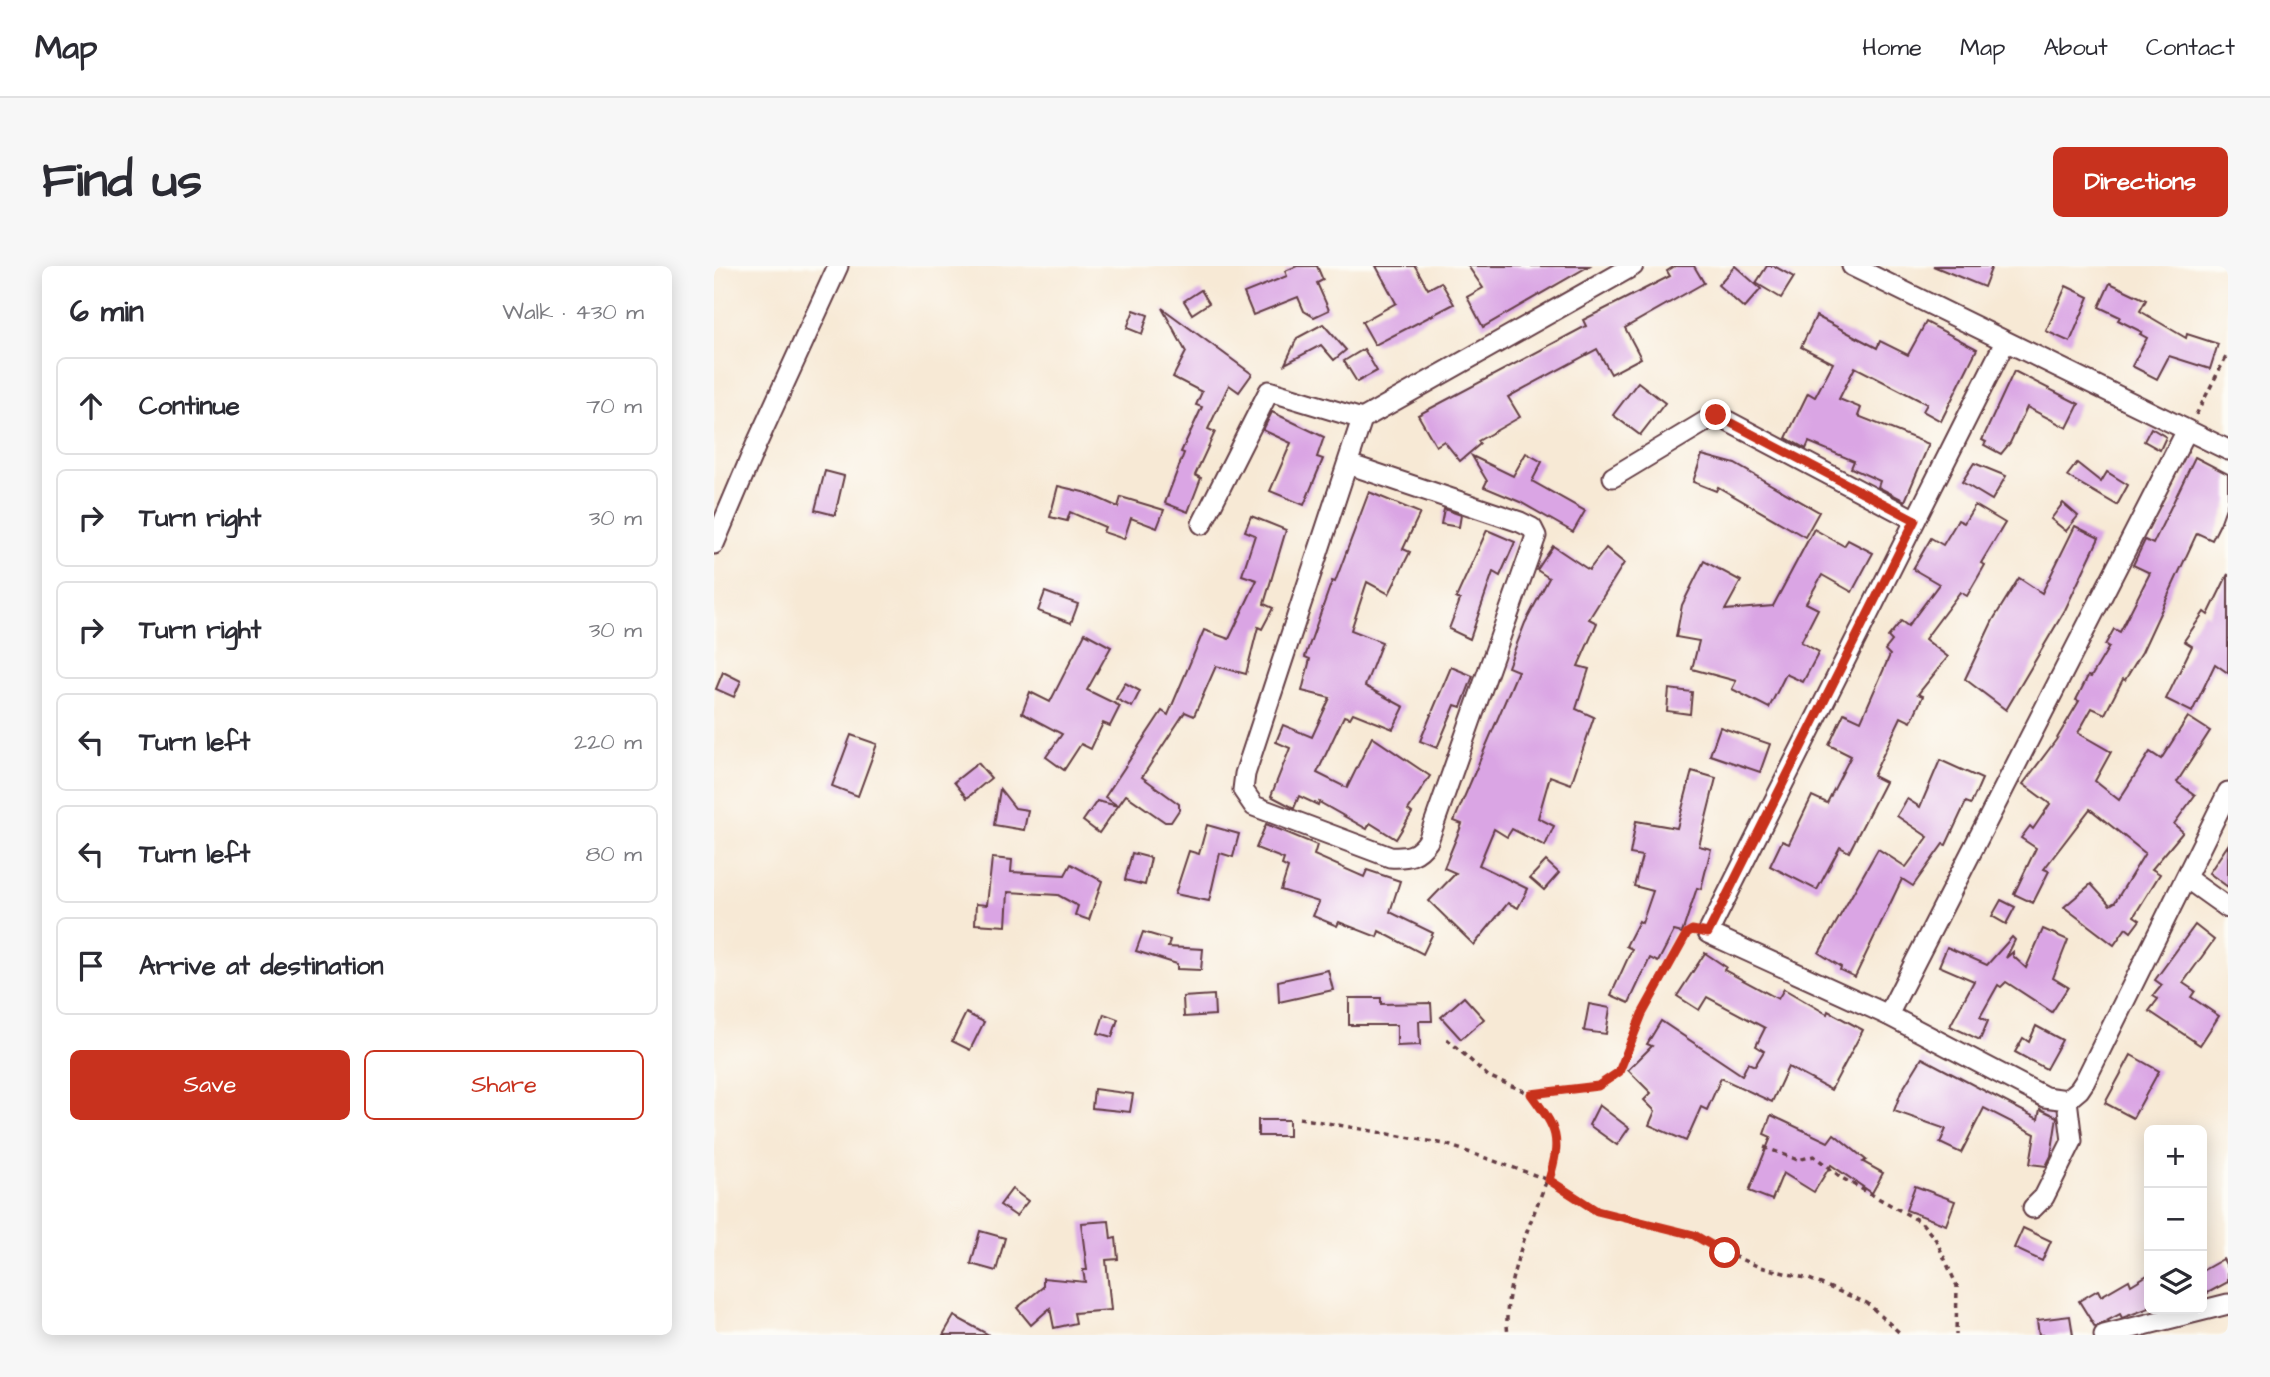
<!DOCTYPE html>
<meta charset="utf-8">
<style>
body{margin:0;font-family:"Architects Daughter",sans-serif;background:#f7f7f7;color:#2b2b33}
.controls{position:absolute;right:21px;bottom:21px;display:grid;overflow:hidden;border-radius:10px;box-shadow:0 4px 18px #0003}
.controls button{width:63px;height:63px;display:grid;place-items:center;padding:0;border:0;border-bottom:2px solid #e1e1e2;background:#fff;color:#2b2b33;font:35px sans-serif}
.stop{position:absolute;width:21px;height:21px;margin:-16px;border:5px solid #c8321e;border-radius:50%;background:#fff}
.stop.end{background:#c8321e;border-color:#fff;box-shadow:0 2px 7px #0008}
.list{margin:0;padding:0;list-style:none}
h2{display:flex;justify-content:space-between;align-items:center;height:91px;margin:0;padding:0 28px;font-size:30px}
h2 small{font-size:23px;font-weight:400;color:#7c7c81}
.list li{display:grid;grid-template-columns:46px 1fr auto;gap:21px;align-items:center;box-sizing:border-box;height:98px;margin:0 14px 14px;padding:0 14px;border:2px solid #e1e1e2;border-radius:10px}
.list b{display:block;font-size:26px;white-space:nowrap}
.list em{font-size:23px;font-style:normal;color:#7c7c81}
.actions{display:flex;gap:14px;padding:21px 28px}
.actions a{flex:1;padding:16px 0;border:2px solid #c8321e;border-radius:10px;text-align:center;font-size:24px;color:#c8321e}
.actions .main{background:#c8321e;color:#fff}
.icon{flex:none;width:38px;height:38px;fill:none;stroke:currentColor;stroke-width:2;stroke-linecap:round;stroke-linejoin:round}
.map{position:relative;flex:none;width:1514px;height:1069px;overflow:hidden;border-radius:10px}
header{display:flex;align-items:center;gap:42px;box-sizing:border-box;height:98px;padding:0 35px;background:#fff;border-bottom:2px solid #e1e1e2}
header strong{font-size:33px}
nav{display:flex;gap:38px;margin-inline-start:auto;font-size:24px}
.intro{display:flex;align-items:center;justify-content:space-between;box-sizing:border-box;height:168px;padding:0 42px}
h1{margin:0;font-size:49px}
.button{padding:18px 32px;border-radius:10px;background:#c8321e;color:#fff;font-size:24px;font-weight:700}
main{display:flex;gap:42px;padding:0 42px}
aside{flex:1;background:#fff;border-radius:10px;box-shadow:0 4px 18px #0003}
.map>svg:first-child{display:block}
</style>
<header>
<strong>Map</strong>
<nav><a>Home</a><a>Map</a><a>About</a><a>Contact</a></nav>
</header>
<div class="intro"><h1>Find us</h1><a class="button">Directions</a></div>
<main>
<aside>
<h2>6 min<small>Walk · 430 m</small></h2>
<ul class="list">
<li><svg class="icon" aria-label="ahead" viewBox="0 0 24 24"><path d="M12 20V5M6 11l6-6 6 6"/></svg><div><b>Continue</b></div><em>70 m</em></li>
<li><svg class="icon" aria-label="right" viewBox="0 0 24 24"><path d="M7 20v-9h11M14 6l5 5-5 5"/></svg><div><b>Turn right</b></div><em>30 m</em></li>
<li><svg class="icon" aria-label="right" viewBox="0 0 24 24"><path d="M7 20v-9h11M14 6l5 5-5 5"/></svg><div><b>Turn right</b></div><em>30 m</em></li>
<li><svg class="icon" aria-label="left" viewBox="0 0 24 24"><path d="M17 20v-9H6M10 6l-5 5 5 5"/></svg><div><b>Turn left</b></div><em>220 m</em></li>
<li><svg class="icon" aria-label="left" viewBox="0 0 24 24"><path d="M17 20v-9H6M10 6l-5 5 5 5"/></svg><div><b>Turn left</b></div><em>80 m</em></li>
<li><svg class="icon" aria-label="arrive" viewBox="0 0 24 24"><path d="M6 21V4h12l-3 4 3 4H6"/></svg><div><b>Arrive at destination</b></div></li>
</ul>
<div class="actions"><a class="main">Save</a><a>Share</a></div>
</aside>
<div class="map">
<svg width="1514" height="1069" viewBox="0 0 1514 1069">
<rect width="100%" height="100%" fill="#fdfcf7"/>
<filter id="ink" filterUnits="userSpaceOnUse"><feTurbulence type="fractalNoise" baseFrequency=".0143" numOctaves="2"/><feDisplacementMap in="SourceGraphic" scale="14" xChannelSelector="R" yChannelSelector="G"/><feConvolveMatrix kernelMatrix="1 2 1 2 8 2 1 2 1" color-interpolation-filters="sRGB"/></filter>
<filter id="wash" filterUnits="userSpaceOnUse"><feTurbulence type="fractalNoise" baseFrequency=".00686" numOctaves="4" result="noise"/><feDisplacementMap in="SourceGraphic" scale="28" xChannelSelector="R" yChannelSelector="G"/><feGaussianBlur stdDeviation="1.57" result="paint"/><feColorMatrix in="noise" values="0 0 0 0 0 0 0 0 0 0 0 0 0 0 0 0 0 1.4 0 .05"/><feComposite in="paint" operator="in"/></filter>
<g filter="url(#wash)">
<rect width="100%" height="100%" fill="#f7e9d5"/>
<g id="blocks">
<g fill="#daa5e4">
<path d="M 583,0 L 603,0 L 609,14 L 603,17 L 615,44 L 600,51 L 590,45 L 584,31 L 539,49 L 530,27 L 573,10 L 571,5 Z"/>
<path d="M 662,0 L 701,0 L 714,23 L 727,16 L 740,38 L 661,79 L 648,56 L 682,37 Z"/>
<path d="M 754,0 L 875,0 L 769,61 L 753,31 L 769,22 Z"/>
<path d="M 961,0 L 980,0 L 990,17 L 911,62 L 927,92 L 897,108 L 883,83 L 794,131 L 806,151 L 764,175 L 766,178 L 746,195 L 730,175 L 722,180 L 704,149 L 872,60 L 869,54 L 956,10 L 953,5 Z"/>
<path d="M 1021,0 L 1047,23 L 1030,42 L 1004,19 Z"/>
<path d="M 1053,0 L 1060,0 L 1080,11 L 1067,32 L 1042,17 Z"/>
<path d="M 1219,0 L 1278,0 L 1270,21 Z"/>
<path d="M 1396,17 L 1432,34 L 1426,45 L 1472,72 L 1473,68 L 1504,78 L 1496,103 L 1455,90 L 1443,113 L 1418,100 L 1433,72 L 1426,68 L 1428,66 L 1404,54 L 1406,51 L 1385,41 Z"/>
<path d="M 1352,20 L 1375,31 L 1356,76 L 1332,65 Z"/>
<path d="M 487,24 L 495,37 L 478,48 L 470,35 Z"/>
<path d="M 448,42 L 538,108 L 525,126 L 515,119 L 494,163 L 501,166 L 481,209 L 487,212 L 474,246 L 451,237 L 470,187 L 467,186 L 488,141 L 482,139 L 488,126 L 459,111 L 472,86 Z"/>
<path d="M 420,44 L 434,49 L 428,68 L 413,62 Z"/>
<path d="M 1102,50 L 1163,82 L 1166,75 L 1194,89 L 1212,56 L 1263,83 L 1227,155 L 1209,145 L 1213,138 L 1141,101 L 1125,133 L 1147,142 L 1144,150 L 1215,178 L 1191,235 L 1164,221 L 1166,215 L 1137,202 L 1140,195 L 1095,176 L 1092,183 L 1072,172 L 1094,127 L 1101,131 L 1119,97 L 1087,81 Z"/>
<path d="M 609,58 L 632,84 L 620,94 L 607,79 L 571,98 L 583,72 Z"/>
<path d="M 650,83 L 663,105 L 643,116 L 630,95 Z"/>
<path d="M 1300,105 L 1365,138 L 1353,162 L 1313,141 L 1296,177 L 1287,188 L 1270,179 L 1272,176 L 1268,174 Z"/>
<path d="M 924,116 L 951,137 L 926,169 L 899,149 Z"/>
<path d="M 558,146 L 610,171 L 603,191 L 609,193 L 590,239 L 556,225 L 577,177 L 549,164 Z"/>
<path d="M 1437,162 L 1452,171 L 1446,184 L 1430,175 Z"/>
<path d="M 812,187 L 828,196 L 818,215 L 871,245 L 859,266 L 806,236 L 770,221 L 773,215 L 758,190 L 799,210 Z"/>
<path d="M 988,189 L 1021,198 L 1105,246 L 1091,271 L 1004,221 L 1002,225 L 979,216 Z"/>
<path d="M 1481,191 L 1514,208 L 1514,236 L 1506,258 L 1498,274 L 1483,267 L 1428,386 L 1411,414 L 1409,413 L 1391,448 L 1378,442 L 1364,467 L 1397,486 L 1381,515 L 1405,534 L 1436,486 L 1447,493 L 1474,451 L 1496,465 L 1463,516 L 1481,529 L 1460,558 L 1469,566 L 1438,603 L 1446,608 L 1420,650 L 1426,654 L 1417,666 L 1412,662 L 1400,679 L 1350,641 L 1377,618 L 1396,639 L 1401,636 L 1431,587 L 1376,543 L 1330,603 L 1335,605 L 1319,637 L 1300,628 L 1322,582 L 1307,572 L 1316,560 L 1319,563 L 1336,538 L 1309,518 L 1342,474 L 1365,435 L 1362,434 L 1374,410 L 1377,411 L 1395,381 L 1391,379 L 1400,363 L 1406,366 L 1436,307 L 1419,299 L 1431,274 L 1439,278 Z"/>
<path d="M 1260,197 L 1292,210 L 1278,234 L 1248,216 Z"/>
<path d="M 1363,197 L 1387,216 L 1393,206 L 1414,219 L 1403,239 L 1353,210 Z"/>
<path d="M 111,205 L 130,210 L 121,249 L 101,244 Z"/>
<path d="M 344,220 L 373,227 L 404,241 L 407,231 L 450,244 L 443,262 L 417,252 L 410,273 L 389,266 L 391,261 L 356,246 L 353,255 L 336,251 Z"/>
<path d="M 655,226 L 706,247 L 689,283 L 696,286 L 675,328 L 653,316 L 637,364 L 668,376 L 651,420 L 690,441 L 679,463 L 639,447 L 636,452 L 630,450 L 603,507 L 633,522 L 658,471 L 716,510 L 694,544 L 698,547 L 682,573 L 656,557 L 653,563 L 605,536 L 604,539 L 585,530 L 580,542 L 557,530 L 576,482 L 562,476 L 569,459 L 598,471 L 616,432 L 588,425 L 596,393 L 591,391 L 618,315 L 621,316 Z"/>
<path d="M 1349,237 L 1364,250 L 1352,265 L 1337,253 Z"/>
<path d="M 1261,239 L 1291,257 L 1267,297 L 1271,299 L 1253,330 L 1246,326 L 1211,373 L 1234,391 L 1204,428 L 1209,430 L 1197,456 L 1187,451 L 1159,510 L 1171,516 L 1135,586 L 1126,581 L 1103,624 L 1056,600 L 1068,575 L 1075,578 L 1098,530 L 1113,537 L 1137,490 L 1115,479 L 1130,447 L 1147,455 L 1176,389 L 1171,384 L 1178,375 L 1174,371 L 1187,355 L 1194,360 L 1225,318 L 1199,303 L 1217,272 L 1229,279 L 1244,254 L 1250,257 Z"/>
<path d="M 730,243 L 747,249 L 745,261 L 727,258 Z"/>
<path d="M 537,250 L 572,264 L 550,338 L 559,342 L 548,363 L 544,361 L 532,408 L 502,400 L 480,450 L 471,446 L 428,511 L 465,538 L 465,544 L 457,556 L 451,556 L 412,529 L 404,540 L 391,531 L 448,445 L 454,449 L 490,364 L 515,373 L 543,314 L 528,309 L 541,269 L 531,265 Z"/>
<path d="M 1361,260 L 1385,272 L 1351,344 L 1292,444 L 1251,413 L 1279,354 L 1305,312 L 1328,327 Z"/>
<path d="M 1100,263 L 1130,280 L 1134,274 L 1159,287 L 1138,326 L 1108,309 L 1092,337 L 1104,343 L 1087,376 L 1105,386 L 1089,416 L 1072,408 L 1055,442 L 1018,423 L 1022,415 L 978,403 L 985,375 L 962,371 L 968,339 L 990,295 L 1027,315 L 1011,344 L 1059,340 Z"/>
<path d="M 773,264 L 801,276 L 786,310 L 779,306 L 756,373 L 735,363 L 746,334 L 742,332 Z"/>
<path d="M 839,280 L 875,304 L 892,282 L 910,297 L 875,353 L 883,357 L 864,400 L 875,403 L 862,443 L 880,451 L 857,518 L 836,510 L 824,552 L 840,560 L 831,580 L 798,563 L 793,571 L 780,563 L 765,599 L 814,623 L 804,642 L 794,637 L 760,679 L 715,635 L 742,607 L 730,602 L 748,558 L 740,555 L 804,405 L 794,401 L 811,357 L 835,312 L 823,304 Z"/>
<path d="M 1514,308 L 1514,407 L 1501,398 L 1478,446 L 1452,433 L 1478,380 L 1470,375 L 1490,346 L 1494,349 Z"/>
<path d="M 331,326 L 364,338 L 357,357 L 324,345 Z"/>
<path d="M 371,367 L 397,381 L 373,424 L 406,440 L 396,460 L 389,457 L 377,483 L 367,478 L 350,504 L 332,491 L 348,468 L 308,447 L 316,426 L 336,436 Z"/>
<path d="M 737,401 L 759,410 L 747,441 L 741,439 L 723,482 L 706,475 Z"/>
<path d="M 9,406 L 27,415 L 20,431 L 2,423 Z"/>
<path d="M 411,417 L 426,425 L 418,441 L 402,433 Z"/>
<path d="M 955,423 L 978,426 L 976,448 L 953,445 Z"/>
<path d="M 1006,461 L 1056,478 L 1046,506 L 996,489 Z"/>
<path d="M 137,469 L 163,478 L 144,530 L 118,520 Z"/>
<path d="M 1226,494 L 1268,513 L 1257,538 L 1252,536 L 1232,579 L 1229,578 L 1199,620 L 1188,613 L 1141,711 L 1126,704 L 1127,701 L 1105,687 L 1164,583 L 1192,601 L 1214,571 L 1183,550 L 1193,533 L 1206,541 Z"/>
<path d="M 264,497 L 277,512 L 253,532 L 240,516 Z"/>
<path d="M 978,505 L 1002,512 L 985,580 L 997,583 L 987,623 L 983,622 L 968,667 L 960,665 L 944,696 L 936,692 L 915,737 L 897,729 L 918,683 L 912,680 L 925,655 L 928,657 L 939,625 L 920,620 L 928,590 L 916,588 L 922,555 L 963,562 Z"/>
<path d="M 286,523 L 301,542 L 314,544 L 310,564 L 280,559 Z"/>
<path d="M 383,535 L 404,540 L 385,567 L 369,555 Z"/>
<path d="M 552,558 L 603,579 L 600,589 L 650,611 L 653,604 L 686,615 L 676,646 L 719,667 L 709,688 L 665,665 L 663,671 L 625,656 L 623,660 L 599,650 L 605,636 L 567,624 L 574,602 L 568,599 L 570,593 L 542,582 Z"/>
<path d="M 493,559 L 525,568 L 519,591 L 506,587 L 495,635 L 461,628 L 475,585 L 485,588 Z"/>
<path d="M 1514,579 L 1514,621 L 1495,607 Z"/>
<path d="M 418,587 L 437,592 L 431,619 L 411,614 Z"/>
<path d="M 278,592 L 298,594 L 297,606 L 351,609 L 357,598 L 388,615 L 375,654 L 361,649 L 364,640 L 344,629 L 294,626 L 292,660 L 261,658 L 262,638 L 273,639 Z"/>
<path d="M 832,595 L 845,607 L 830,624 L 816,612 Z"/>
<path d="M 1287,634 L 1301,641 L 1292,658 L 1278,650 Z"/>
<path d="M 1481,659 L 1500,674 L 1469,717 L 1481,725 L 1477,731 L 1505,750 L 1486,779 L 1435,745 L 1444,733 L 1439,730 L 1448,719 L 1441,714 Z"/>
<path d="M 1329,663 L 1354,674 L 1339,712 L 1354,721 L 1338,746 L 1292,716 L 1287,721 L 1284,719 L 1266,751 L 1274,755 L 1266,774 L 1236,760 L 1260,715 L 1225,700 L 1233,681 L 1273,699 L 1298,671 L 1301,674 L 1292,692 L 1299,686 L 1299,690 L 1312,702 Z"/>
<path d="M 429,666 L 456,674 L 454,681 L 489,683 L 487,704 L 463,703 L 463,698 L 422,685 Z"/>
<path d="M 991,687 L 1012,701 L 1010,704 L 1064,733 L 1070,723 L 1113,748 L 1114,745 L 1149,764 L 1117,824 L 1074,801 L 1058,836 L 1007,812 L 993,844 L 987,841 L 972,875 L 935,859 L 941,845 L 930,834 L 937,827 L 914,804 L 938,780 L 933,778 L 947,755 L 1028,809 L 1034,797 L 1041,800 L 1050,785 L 1042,780 L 1051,762 L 993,731 L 985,744 L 963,730 Z"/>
<path d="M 614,704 L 619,724 L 565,736 L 564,715 Z"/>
<path d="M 500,729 L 501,749 L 470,751 L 469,731 Z"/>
<path d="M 750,731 L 770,753 L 747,773 L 727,751 Z"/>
<path d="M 635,732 L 667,732 L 667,738 L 717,737 L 718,755 L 705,755 L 706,779 L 683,780 L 683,759 L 635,759 Z"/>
<path d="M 875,738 L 896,742 L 892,768 L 870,765 Z"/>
<path d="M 252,747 L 270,756 L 256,784 L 238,775 Z"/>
<path d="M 390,748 L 404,753 L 398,771 L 384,767 Z"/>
<path d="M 1322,760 L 1348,774 L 1332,803 L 1301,786 L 1309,772 L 1315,776 Z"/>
<path d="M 1417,789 L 1445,805 L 1419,852 L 1391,837 Z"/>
<path d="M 1208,792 L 1324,853 L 1326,843 L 1343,851 L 1337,890 L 1332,900 L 1316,898 L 1321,868 L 1270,842 L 1247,887 L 1226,877 L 1232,863 L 1180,845 L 1187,826 Z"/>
<path d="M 380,823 L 419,828 L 416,846 L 378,842 Z"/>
<path d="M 885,839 L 915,862 L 903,879 L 875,859 Z"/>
<path d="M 1057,849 L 1114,876 L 1120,868 L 1152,894 L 1149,896 L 1169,907 L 1158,927 L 1117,899 L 1100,926 L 1069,907 L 1058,934 L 1035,925 L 1057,871 L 1050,868 Z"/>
<rect x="544" y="854" width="31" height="16"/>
<path d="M 1201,920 L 1241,935 L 1232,959 L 1192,944 Z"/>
<path d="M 298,923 L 314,935 L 302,950 L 286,939 Z"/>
<path d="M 395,955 L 397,973 L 402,972 L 404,993 L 392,994 L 397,1044 L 360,1047 L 362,1057 L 340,1062 L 336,1042 L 317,1059 L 303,1042 L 329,1021 L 329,1012 L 371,1016 L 369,1004 L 373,1004 L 367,957 Z"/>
<path d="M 1309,962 L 1337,975 L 1328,995 L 1300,982 Z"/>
<path d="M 266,965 L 291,972 L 282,1005 L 257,998 Z"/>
<path d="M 1509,993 L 1514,1002 L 1514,1016 L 1488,1030 L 1488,1005 Z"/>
<path d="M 1435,1008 L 1435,1042 L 1408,1052 L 1406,1048 L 1381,1061 L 1365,1035 L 1384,1024 L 1387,1030 L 1415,1014 L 1417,1019 Z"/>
<path d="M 240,1050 L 275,1069 L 229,1069 Z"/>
<path d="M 1356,1050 L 1359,1069 L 1325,1069 L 1323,1054 Z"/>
</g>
</g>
</g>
<g filter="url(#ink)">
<use href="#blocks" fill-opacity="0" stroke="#643d44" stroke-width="2"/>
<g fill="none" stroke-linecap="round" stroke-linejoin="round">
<defs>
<g id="street">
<path d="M 1138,0 L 1514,184"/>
<path d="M 1291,76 L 994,667 L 1174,749 L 1331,831 L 1353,834 L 1365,824 L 1371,815 L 1514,526"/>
<path d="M 634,198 L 806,256 L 818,262 L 822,270 L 714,575 C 704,590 694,592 676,591 L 540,540 L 529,524 L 531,508 L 648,153 L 919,0"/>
<path d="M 899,211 L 1002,149 L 1201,254"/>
<path d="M 488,258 L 555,125 L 648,153"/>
<path d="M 0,278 L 42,179 L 124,0"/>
<path d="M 1472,612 L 1514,642"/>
<path d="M 1174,749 L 1472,166"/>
<path d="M 1319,942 L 1330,931 L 1358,875 L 1353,834"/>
<path d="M 1390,1069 L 1514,1038"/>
</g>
</defs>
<use href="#street" stroke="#643d44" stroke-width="23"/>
<g stroke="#643d44" stroke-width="3.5" stroke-dasharray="5 5" stroke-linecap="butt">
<path d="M 1482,149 L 1514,87"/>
<path d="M 733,773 L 774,810 L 817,828 L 840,859 L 844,883 C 827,937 786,1012 794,1069"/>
<path d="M 817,828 L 884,820 L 905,806 L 928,748 L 973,667 L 977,665"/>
<path d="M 585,852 L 731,878 L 835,914 L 883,945 L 980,969 L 1011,987 L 1046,1001 L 1095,1013 L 1153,1037 L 1188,1069"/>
<path d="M 1050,881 L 1084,894 L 1100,890 L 1128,912 L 1207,956 L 1222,974 L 1243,1020 L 1242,1069"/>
</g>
<use href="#street" stroke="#fff" stroke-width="19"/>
</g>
</g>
<g fill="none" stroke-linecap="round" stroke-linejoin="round" filter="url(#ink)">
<path stroke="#c8321e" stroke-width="9" d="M 1002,149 L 1201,254 L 994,667 L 978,664 L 973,667 L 928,748 L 905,806 L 884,820 L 817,828 C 843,864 848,870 835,914 L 883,945 L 980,969 L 1011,987"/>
</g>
</svg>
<div class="controls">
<button>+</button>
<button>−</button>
<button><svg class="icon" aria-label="layers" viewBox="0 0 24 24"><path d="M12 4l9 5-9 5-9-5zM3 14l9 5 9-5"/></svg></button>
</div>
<div class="stop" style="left:1011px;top:987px"></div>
<div class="stop end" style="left:1002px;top:149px"></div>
</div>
</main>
